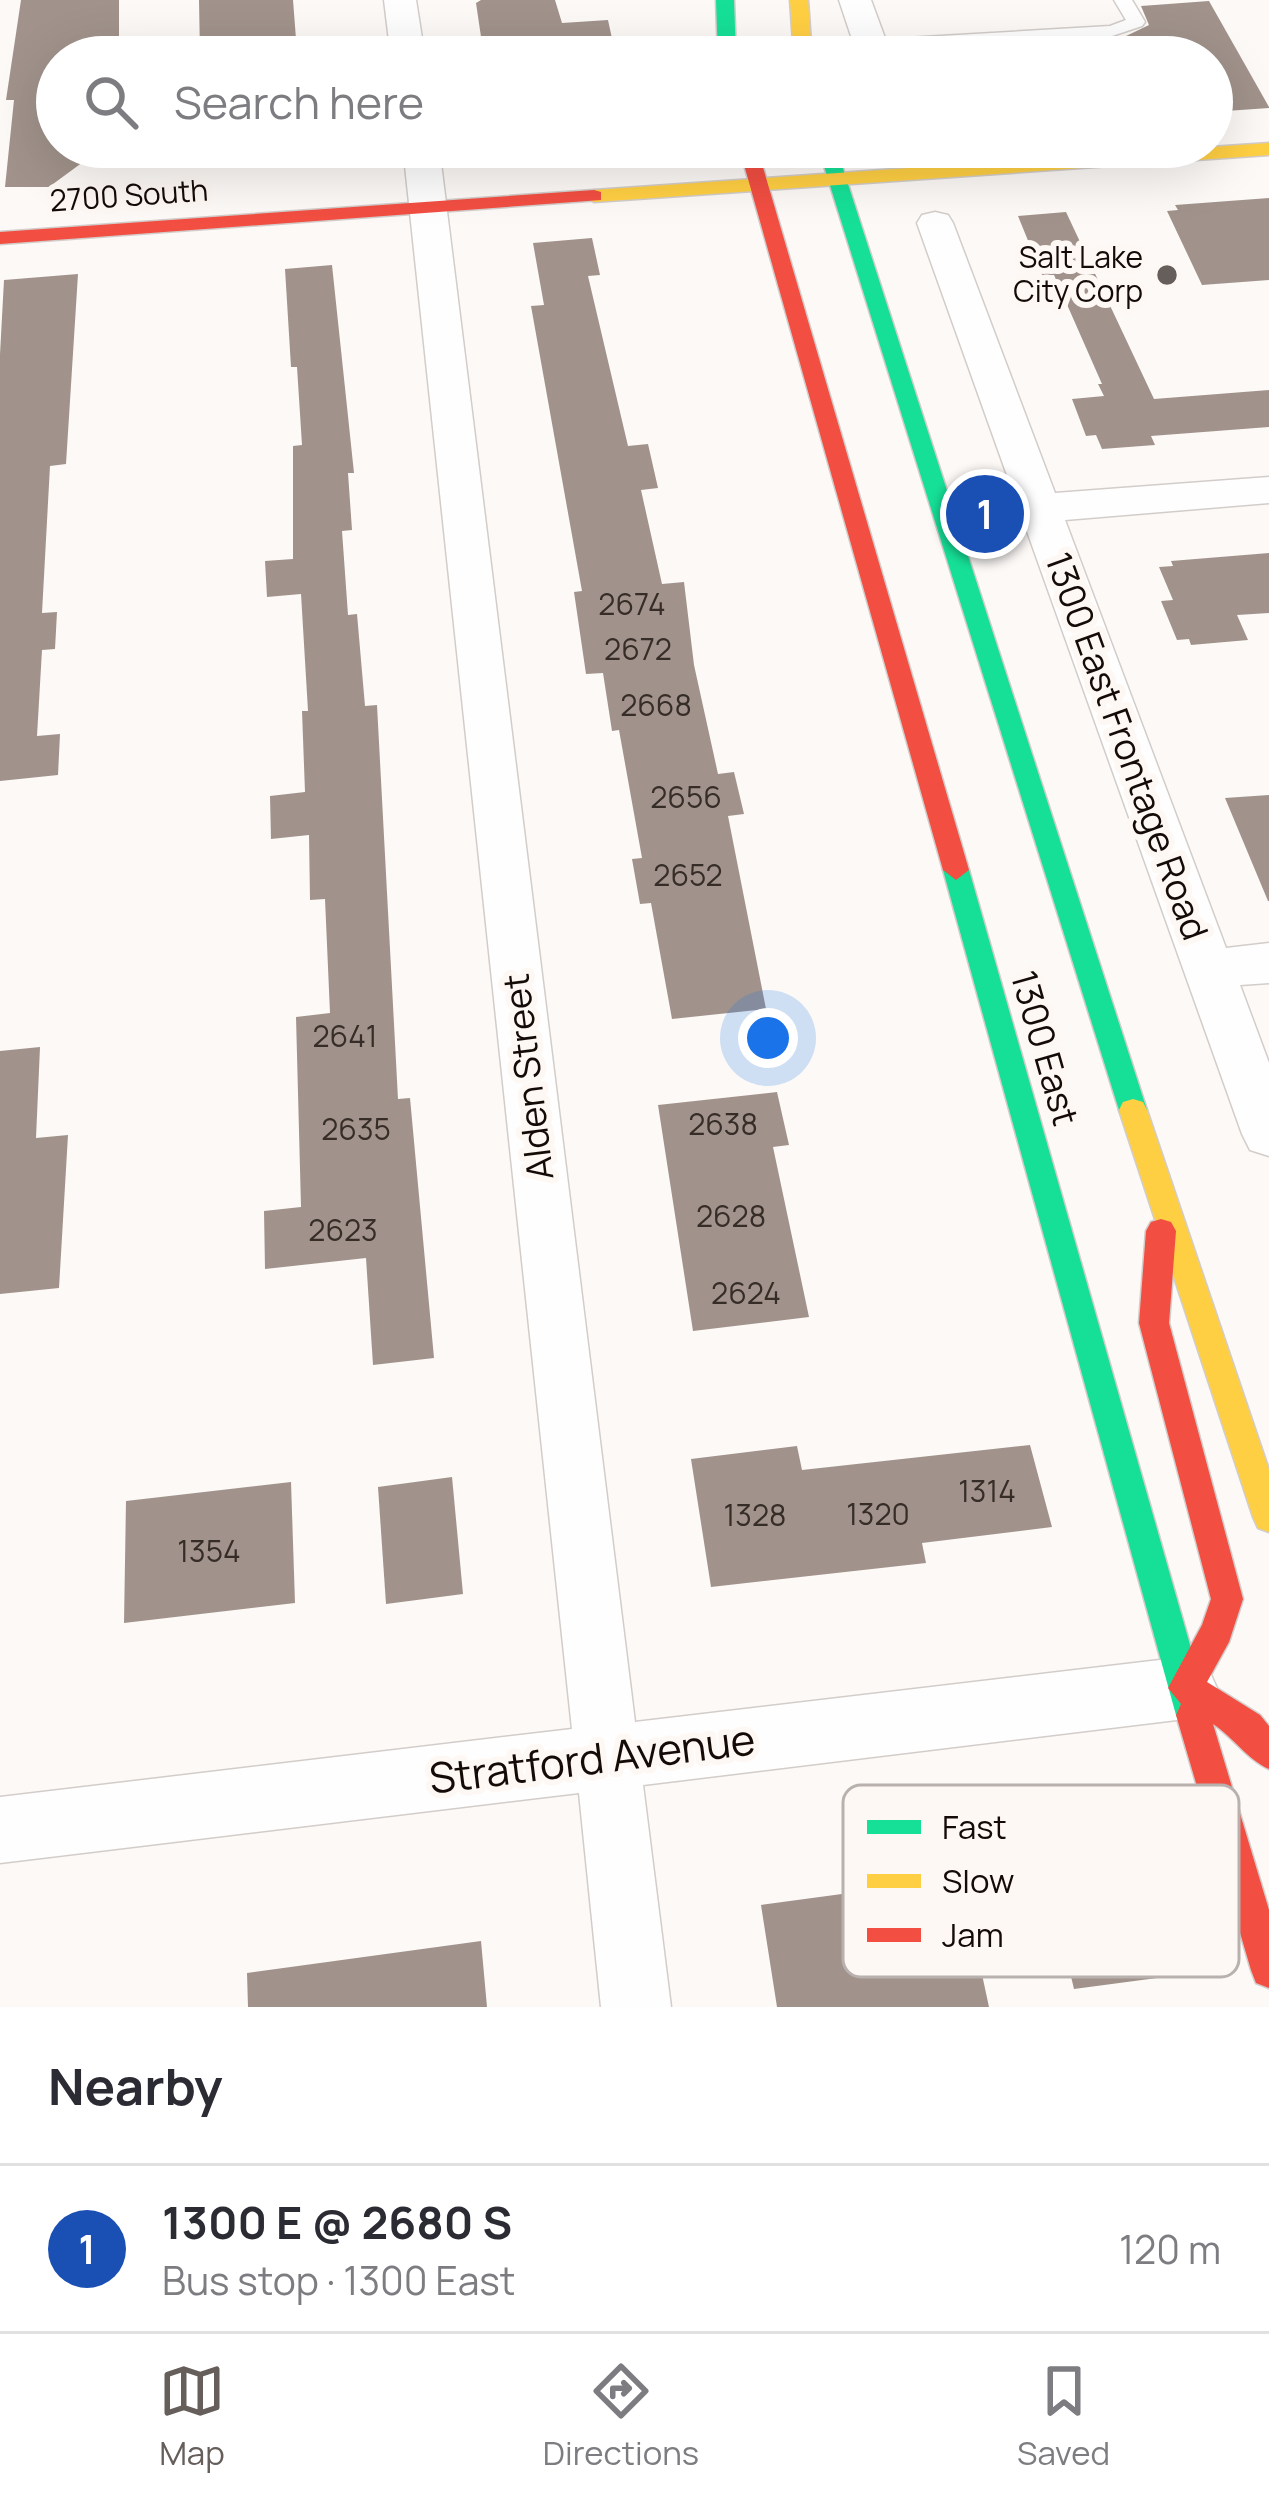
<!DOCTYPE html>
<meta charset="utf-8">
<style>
body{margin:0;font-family:Manrope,sans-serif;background:#f7f7f7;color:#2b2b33}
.you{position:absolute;left:768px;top:1038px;width:42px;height:42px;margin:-30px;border:9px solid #fff;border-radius:50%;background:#1a73e8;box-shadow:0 0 0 18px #1a73e833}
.badge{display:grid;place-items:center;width:78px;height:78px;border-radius:50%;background:#655e5b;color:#fff;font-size:39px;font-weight:700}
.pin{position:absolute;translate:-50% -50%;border:6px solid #fff;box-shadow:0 3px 12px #0006}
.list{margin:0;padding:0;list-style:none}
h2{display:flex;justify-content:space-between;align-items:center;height:156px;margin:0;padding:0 48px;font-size:51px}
h2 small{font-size:39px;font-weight:400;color:#7c7c81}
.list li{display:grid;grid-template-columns:78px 1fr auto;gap:36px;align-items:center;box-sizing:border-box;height:168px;padding:0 48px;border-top:3px solid #e1e1e2}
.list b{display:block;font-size:45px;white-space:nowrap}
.list p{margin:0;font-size:39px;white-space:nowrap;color:#7c7c81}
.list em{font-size:39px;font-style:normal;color:#7c7c81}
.icon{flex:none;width:66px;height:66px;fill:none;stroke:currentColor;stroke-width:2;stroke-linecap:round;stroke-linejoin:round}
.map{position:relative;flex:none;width:1269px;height:2007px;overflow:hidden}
.search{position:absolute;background:#fff;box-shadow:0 12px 48px #0002;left:36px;right:36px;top:36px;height:132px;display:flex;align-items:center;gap:30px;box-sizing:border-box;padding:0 42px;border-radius:66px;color:#7c7c81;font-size:45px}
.sheet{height:324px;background:#fff}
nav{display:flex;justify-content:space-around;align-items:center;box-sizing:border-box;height:168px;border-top:3px solid #e1e1e2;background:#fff;font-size:33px;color:#7c7c81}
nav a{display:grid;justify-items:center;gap:6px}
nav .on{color:#655e5b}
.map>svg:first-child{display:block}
</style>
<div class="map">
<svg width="1269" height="2007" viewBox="0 0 1269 2007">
<rect width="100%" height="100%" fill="#fcf9f7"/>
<g fill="#a1938b">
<path d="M 21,0 L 119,0 L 119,42 L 69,45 L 69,57 L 57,57 L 57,151 L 102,148 L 49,187 L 5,187 L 14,100 L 6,100 Z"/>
<path d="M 199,0 L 293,0 L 296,39 L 280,40 L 280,49 L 200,55 Z"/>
<path d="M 481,0 L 555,0 L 562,23 L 608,20 L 616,57 L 484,57 L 476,3 Z"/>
<path d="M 1209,1 L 1269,107 L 1269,108 L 1226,111 L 1212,83 L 1212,57 L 1134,57 L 1124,37 L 1149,25 L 1141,6 Z"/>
<path d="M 1269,198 L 1269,280 L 1202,285 L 1167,211 L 1178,210 L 1175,205 Z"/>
<path d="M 1066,212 L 1154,399 L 1269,390 L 1269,427 L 1151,436 L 1155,445 L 1102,449 L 1096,435 L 1086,436 L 1072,399 L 1104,396 L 1098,384 L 1102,384 L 1054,275 L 1042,275 L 1018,216 Z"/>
<path d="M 592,238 L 600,275 L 588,276 L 628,446 L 648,444 L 658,488 L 641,490 L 662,584 L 684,582 L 694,665 L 718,774 L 734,772 L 744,814 L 728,816 L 766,1009 L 672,1019 L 651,903 L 640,904 L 632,859 L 642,858 L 619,730 L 612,731 L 603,673 L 586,674 L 574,592 L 582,591 L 531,306 L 544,305 L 533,243 Z"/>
<path d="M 332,265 L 354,473 L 348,473 L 352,530 L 342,531 L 348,615 L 357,614 L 365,706 L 377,705 L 398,1099 L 410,1098 L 434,1358 L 373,1365 L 366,1258 L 265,1269 L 264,1211 L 301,1207 L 296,1017 L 330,1013 L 325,899 L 310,900 L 309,835 L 271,839 L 270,796 L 305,792 L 302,711 L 308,711 L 301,594 L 267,597 L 265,561 L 293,559 L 293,446 L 302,445 L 297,367 L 291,367 L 285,269 Z"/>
<path d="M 78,274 L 66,464 L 50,466 L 42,613 L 57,612 L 55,649 L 42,650 L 37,736 L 60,734 L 58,775 L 0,781 L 0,354 L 4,280 Z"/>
<path d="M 1269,553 L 1269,613 L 1237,615 L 1248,640 L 1191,645 L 1189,639 L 1177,640 L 1161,601 L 1173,600 L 1159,567 L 1173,566 L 1171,561 Z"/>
<path d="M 1269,795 L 1269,901 L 1268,901 L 1225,798 Z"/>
<path d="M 40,1047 L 36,1138 L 68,1135 L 59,1288 L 0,1294 L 0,1051 Z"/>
<path d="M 777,1092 L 789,1145 L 773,1147 L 809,1317 L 693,1331 L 658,1105 Z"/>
<path d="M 1030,1445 L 1052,1527 L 922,1543 L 926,1563 L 711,1587 L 691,1459 L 797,1446 L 802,1470 Z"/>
<path d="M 452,1477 L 463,1594 L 386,1604 L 378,1487 Z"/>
<path d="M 291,1482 L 295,1603 L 124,1623 L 126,1501 Z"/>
<path d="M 1124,1854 L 1157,1978 L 1074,1989 L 1044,1864 Z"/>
<path d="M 958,1863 L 989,2007 L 777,2007 L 761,1905 L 879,1889 L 876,1874 Z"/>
<path d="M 481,1941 L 487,2007 L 248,2007 L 247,1973 Z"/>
</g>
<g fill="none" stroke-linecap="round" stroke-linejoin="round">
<defs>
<path id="lane" d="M 1114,0 L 1132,0 L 1145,22 L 1142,26 L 1112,36 L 871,50 L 862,45 L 871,40 L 1110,26 L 1126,20 Z"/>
<g id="street">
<path d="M 384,0 L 416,0 L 425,57 L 391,57 Z"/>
<path d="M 839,0 L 871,0 L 892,57 L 858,57 Z"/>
<path d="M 403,147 L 439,147 L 635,1722 L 1185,1657 L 1207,1666 L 1217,1688 L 1207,1710 L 1185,1719 L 643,1785 L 671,2007 L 601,2007 L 579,1793 L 0,1863 L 0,1797 L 572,1729 Z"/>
<path d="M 935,212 L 948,215 L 953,223 L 1055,493 L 1269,477 L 1269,503 L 1065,520 L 1226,948 L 1269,943 L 1269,983 L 1240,985 L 1269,1063 L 1269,1156 L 1250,1150 L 1242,1134 L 917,223 L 922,215 Z"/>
</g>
<g id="fast">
<path d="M 716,0 L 734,0 L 736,57 L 718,57 Z"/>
<path d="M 818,147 L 836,147 L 1147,1110 L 1143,1118 L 1123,1118 L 1119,1110 Z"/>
<path d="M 956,860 L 969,870 L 1210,1715 L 1205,1727 L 1193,1732 L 1181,1727 L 1176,1715 L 943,870 Z"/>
</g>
<g id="slow">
<path d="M 790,0 L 808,0 L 812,57 L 794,57 Z"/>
<path d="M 1269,143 L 1269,155 L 594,202 L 584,196 L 594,190 Z"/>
<path d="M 1133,1099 L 1143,1102 L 1147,1110 L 1269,1470 L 1269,1532 L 1258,1528 L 1253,1517 L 1119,1110 L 1123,1102 Z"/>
</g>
<g id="jam">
<path d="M 739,147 L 757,147 L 969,870 L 956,880 L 943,870 Z"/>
<path d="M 594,190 L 601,192 L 601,200 L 0,244 L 0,232 Z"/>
<path d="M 1161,1219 L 1171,1222 L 1176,1231 L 1169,1323 L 1243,1599 L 1229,1642 L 1207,1682 L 1260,1715 L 1269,1726 L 1269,1769 C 1248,1760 1233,1737 1213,1724 L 1269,1910 L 1269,1988 L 1256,1983 L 1251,1970 L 1176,1715 L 1181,1704 L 1168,1688 L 1202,1625 L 1211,1599 L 1139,1323 L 1146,1231 L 1151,1222 Z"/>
</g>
</defs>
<use href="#lane" stroke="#d3cdca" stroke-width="3"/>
<use href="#street" stroke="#d3cdca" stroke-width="3"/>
<use href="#fast" stroke="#d3cdca" stroke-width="3"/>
<use href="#slow" stroke="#d3cdca" stroke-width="3"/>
<use href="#jam" stroke="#d3cdca" stroke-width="3"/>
<use href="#lane" fill="#fffefe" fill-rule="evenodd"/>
<use href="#street" fill="#fffefe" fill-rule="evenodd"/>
<use href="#fast" fill="#16e098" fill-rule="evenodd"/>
<use href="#slow" fill="#ffcf43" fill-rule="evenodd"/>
<use href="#jam" fill="#f24e42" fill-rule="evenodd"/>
</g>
<circle fill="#655e5b" stroke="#fef8f5" stroke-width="4.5" cx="1167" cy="275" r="12"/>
<g text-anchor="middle" stroke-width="12" stroke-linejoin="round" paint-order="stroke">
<g font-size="30" fill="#140b07" stroke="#fef8f5">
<text transform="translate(129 196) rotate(-4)" y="10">2700 South</text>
</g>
<g font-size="30" fill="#140b07" stroke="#fef8f5" text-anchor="end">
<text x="1143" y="268">Salt Lake<tspan x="1143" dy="34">City Corp</tspan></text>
</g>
<g font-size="30" fill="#372d28">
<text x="632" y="615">2674</text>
<text x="638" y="660">2672</text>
<text x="656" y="716">2668</text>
<text x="686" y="808">2656</text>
<text x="688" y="886">2652</text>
<text x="345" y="1047">2641</text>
<text x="723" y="1135">2638</text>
<text x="356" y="1140">2635</text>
<text x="731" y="1227">2628</text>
<text x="343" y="1241">2623</text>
<text x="746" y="1304">2624</text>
<text x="987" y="1502">1314</text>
<text x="878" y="1525">1320</text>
<text x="755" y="1526">1328</text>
<text x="209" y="1562">1354</text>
</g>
<g font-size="36" fill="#140b07" stroke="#fef8f5">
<text transform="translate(1127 746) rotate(70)" y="13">1300 East Frontage Road</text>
<text transform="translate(1045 1048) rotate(74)" y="13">1300 East</text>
<text transform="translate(528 1077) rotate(-97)" y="13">Alden Street</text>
</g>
<g font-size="42" fill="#140b07" stroke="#fef8f5">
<text transform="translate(592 1759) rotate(-7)" y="15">Stratford Avenue</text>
</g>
</g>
<rect x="843" y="1785" width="396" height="192" rx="18" fill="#fef8f5" stroke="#b8b1ae" stroke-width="3"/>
<rect x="867" y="1820" width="54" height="14" fill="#16e098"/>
<rect x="867" y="1874" width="54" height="14" fill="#ffcf43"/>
<rect x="867" y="1928" width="54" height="14" fill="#f24e42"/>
<g font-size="33" fill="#140b07">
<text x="942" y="1839">Fast</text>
<text x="942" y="1893">Slow</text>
<text x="942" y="1947">Jam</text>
</g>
</svg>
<div class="you"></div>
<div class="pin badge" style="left:985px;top:514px;background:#1a4fb4">1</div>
<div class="search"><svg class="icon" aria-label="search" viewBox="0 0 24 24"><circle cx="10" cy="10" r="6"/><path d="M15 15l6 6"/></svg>Search here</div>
</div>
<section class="sheet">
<h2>Nearby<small></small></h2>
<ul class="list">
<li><span class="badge" style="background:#1a4fb4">1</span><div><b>1300 E @ 2680 S</b><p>Bus stop · 1300 East</p></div><em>120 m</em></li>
</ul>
</section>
<nav>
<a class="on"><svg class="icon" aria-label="map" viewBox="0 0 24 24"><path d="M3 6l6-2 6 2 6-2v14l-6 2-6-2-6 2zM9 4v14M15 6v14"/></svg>Map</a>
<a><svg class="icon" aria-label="directions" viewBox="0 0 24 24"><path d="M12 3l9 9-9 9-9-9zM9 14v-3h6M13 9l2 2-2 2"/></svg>Directions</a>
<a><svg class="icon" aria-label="saved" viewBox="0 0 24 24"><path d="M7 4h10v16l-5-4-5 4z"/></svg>Saved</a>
</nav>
